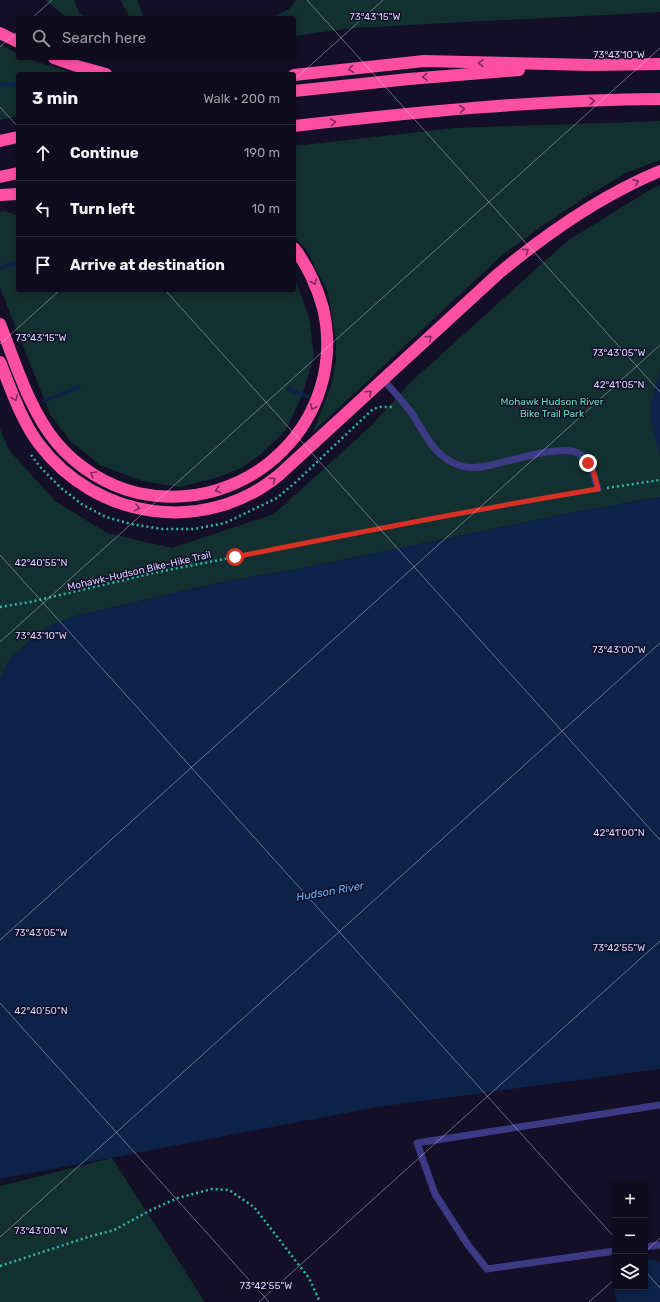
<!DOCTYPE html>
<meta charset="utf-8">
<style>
body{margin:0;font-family:Rubik,sans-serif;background:#171425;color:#f1f3f6}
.controls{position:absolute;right:12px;bottom:12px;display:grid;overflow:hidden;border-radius:4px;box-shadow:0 2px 6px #0003}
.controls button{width:36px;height:36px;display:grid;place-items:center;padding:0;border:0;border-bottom:1px solid #2e2b3b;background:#0e0b1c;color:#f1f3f6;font:20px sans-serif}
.stop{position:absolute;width:12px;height:12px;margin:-9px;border:3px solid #d93025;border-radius:50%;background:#fff}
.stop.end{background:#d93025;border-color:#fff;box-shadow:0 1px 4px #0008}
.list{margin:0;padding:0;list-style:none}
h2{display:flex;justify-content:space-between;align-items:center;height:52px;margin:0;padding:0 16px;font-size:17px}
h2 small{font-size:13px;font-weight:400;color:#9b9ba3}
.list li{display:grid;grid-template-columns:26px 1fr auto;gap:12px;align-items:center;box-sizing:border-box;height:56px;padding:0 16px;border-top:1px solid #2e2b3b}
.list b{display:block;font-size:15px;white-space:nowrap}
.list em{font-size:13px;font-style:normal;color:#9b9ba3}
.icon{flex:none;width:22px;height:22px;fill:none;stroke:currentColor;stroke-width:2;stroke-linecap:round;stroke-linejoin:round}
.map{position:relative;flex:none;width:660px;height:1302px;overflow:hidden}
.search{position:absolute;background:#0e0b1c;box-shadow:0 2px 6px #0003;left:16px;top:16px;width:280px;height:44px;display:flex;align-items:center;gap:10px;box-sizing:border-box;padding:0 14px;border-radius:4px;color:#9b9ba3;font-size:15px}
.panel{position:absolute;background:#0e0b1c;box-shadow:0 2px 6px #0003;left:16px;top:72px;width:280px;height:220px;border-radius:4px}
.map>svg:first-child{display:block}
</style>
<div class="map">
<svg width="660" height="1302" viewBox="0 0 660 1302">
<rect width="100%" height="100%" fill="#130f26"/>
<g fill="#12302f">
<path d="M 45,0 L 74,0 L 79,13 L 87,18 L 68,18 Z"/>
<path d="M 120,0 L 137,0 L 144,18 L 130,18 Z"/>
<path d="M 296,0 L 660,0 L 660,12 L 352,28 L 294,36 L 294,18 L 271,18 L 289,9 Z"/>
<path d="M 0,44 L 18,54 L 18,58 L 25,58 L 75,74 L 18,74 L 18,116 L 0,120 Z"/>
<path d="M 660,121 L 660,160 L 626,173 L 589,195 L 542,226 L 501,256 L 313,432 L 331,386 L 336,359 L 336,341 L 328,293 L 306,249 L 294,236 L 294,146 L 455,128 Z"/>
<path d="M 660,185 L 660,497 L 580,511 L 303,568 L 213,584 L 72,617 L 53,624 L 32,638 L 19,651 L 13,654 L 8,662 L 0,680 L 0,429 L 9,450 L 55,501 L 107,533 L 172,548 L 274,514 L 372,425 L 412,381 L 567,241 L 653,188 Z"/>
<path d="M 5,211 L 18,216 L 18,290 L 294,290 L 294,276 L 309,317 L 314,356 L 302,395 L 286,430 L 260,455 L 241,468 L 219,477 L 180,487 L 142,481 L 100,465 L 70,441 L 50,414 L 0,288 L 0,212 Z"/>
<path d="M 112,1158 L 205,1302 L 0,1302 L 0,1186 Z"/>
</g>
<g fill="#0c2248">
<path d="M 660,370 L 660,455 C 658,443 652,431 651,419 C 649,405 656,384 660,370 Z"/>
<path d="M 660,497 L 660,1069 L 377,1107 L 0,1179 L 0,680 L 8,662 L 13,654 L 19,651 L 32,638 L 53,624 L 72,617 L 213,584 L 303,568 L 580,511 Z"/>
<path d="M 645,1259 L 655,1260 L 660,1262 L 660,1302 L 617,1302 L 615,1297 L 615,1287 L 645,1287 Z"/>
</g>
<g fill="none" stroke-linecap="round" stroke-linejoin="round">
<g stroke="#0c2248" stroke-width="4">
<path d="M 37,18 L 37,17"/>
<path d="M 0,84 L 12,85 L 18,83"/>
<path d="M 0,268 L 18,262"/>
<path d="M 288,389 L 307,396"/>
<path d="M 44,401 L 79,387"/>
</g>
<g stroke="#2fb8b0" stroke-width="2.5" stroke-dasharray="2 3" stroke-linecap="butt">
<path d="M 31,455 L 41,468 L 61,488 L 83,505 L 106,517 L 131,524 L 162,529 L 194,529 L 225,523 L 277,498 L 297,481 L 373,409 L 380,407 L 394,407"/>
<path d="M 607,488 L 660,480"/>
<path d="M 0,607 L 30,602 L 158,572 L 418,521 L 525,501 L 588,491"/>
<path d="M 0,1266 L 88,1237 L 114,1230 L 153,1209 L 178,1198 L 212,1189 L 229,1190 L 254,1207 L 309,1278 L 320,1302"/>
</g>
<g stroke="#3d3a85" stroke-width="7">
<path d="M 383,380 C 393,390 402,401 411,412 C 426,434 433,457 461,466 C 471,469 481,467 491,465 C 511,461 561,444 578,453 C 591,461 594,476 598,489"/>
<path d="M 645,1247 L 660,1245"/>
<path d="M 615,1251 L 487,1269 L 468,1245 L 435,1194 L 417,1143 L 660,1105"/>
</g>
<g stroke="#ff4fa3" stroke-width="12">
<path d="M 0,33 L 18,42"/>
<path d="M 54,58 L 77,66 L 106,74"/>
<path d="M 294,75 L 424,61 L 590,65 L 660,64"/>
<path d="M 294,91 L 409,79 L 519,70"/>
<path d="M 294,126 C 415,112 538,100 660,99"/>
<path d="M 0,141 L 18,137"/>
<path d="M 0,177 L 18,173"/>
<path d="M 0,195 L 18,194"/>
<path d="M 0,324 C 16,364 29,409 56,442 C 77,467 107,486 138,493 C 249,517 349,420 323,308 C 317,287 308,266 294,248"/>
<path d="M 0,362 C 11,389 21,420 39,444 C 96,520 205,536 279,475 L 498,274 C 547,233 600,196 660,171"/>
</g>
</g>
<defs><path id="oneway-chevron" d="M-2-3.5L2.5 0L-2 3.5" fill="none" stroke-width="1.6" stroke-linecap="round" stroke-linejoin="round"/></defs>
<g stroke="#7d2c5e">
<use href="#oneway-chevron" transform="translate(481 63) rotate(-179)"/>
<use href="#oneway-chevron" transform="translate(351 69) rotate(174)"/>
<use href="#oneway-chevron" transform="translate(425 77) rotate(176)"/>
<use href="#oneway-chevron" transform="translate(592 101) rotate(-2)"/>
<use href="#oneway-chevron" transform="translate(462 109) rotate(-5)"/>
<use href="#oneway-chevron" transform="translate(333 122) rotate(-7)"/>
<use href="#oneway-chevron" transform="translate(636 182) rotate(-26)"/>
<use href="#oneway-chevron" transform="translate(526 251) rotate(-37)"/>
<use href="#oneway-chevron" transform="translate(314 282) rotate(67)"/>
<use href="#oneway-chevron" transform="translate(429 338) rotate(-43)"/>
<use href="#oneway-chevron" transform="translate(369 393) rotate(-43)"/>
<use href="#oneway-chevron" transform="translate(15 398) rotate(68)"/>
<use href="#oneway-chevron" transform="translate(313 407) rotate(115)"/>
<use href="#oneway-chevron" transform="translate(93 474) rotate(-149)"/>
<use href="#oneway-chevron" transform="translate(273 480) rotate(-37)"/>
<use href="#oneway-chevron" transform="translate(218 490) rotate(163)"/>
<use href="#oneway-chevron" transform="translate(137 508) rotate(14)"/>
</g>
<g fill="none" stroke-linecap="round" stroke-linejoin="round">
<path stroke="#d93025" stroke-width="5" d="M 235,557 C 355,533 476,509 598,489 L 594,473 L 588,463"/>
</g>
<path fill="none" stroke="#d9d4ff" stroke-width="1" stroke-opacity="0.45" d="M 307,0 L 660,392M 32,18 L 52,0M 0,47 L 18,31M 294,80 L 383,0M 0,107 L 18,127M 165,290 L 660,840M 0,344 L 60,290M 0,555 L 615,1238M 0,642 L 660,48M 0,940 L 660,345M 0,1003 L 269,1302M 0,1237 L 660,643M 645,1252 L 660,1238M 645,1271 L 660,1288M 259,1302 L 660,941M 589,1302 L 615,1279"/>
<g text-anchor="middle" stroke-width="3" stroke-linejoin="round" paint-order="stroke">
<g font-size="10" fill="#5fe0c0" stroke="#130f26">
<text x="552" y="405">Mohawk Hudson River<tspan x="552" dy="12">Bike Trail Park</tspan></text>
</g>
<g font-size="10" fill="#d9d4ff" stroke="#130f26">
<text transform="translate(139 570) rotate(-13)" y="4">Mohawk-Hudson Bike-Hike Trail</text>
</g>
<g font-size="11" font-style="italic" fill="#62b6ff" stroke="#130f26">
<text transform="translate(330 891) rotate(-10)" y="4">Hudson River</text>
</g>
</g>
<g font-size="10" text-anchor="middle" fill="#d9d4ff" stroke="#130f26" stroke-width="3" stroke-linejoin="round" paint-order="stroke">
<text x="375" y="20">73°43'15"W</text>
<text x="619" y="58">73°43'10"W</text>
<text x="41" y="341">73°43'15"W</text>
<text x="619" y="356">73°43'05"W</text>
<text x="619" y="388">42°41'05"N</text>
<text x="41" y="566">42°40'55"N</text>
<text x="41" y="639">73°43'10"W</text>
<text x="619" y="653">73°43'00"W</text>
<text x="619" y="836">42°41'00"N</text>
<text x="41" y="936">73°43'05"W</text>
<text x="619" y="951">73°42'55"W</text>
<text x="41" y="1014">42°40'50"N</text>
<text x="41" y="1234">73°43'00"W</text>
<text x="266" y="1289">73°42'55"W</text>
</g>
</svg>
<div class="controls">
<button>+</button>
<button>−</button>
<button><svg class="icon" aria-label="layers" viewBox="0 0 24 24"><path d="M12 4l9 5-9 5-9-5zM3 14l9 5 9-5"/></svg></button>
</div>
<div class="stop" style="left:235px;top:557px"></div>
<div class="stop end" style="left:588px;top:463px"></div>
<div class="search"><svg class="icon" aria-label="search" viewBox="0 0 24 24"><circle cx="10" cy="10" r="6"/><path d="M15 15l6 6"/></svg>Search here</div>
<section class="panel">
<h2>3 min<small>Walk · 200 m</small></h2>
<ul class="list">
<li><svg class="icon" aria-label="ahead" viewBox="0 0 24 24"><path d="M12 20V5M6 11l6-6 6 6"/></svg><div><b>Continue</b></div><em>190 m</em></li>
<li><svg class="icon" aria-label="left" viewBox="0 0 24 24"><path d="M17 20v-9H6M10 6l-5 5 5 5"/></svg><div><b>Turn left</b></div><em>10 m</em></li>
<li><svg class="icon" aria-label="arrive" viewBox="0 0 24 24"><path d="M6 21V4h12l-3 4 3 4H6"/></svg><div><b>Arrive at destination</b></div></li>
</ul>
</section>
</div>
